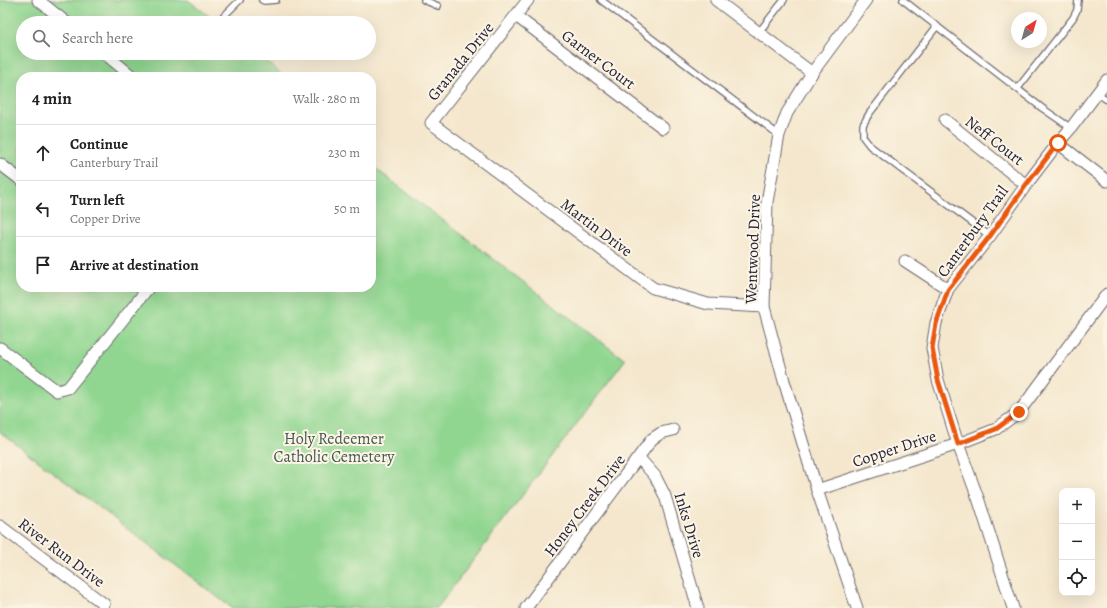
<!DOCTYPE html>
<meta charset="utf-8">
<style>
body{margin:0;font-family:Alegreya,serif;background:#f2f2f2;color:#222}
.controls{position:absolute;right:12px;bottom:12px;display:grid;overflow:hidden;border-radius:8px;box-shadow:0 4px 16px #0002}
.controls button{width:36px;height:36px;display:grid;place-items:center;padding:0;border:0;border-bottom:1px solid #e0e0e0;background:#fff;color:#222;font:20px sans-serif}
.compass{position:absolute;left:1011px;top:12px;width:36px;height:36px;border-radius:50%;background:#fff;box-shadow:0 4px 16px #0002;rotate:37deg}
.stop{position:absolute;width:12px;height:12px;margin:-9px;border:3px solid #ea580c;border-radius:50%;background:#fff}
.stop.end{background:#ea580c;border-color:#fff;box-shadow:0 1px 4px #0008}
.list{margin:0;padding:0;list-style:none}
h2{display:flex;justify-content:space-between;align-items:center;height:52px;margin:0;padding:0 16px;font-size:17px}
h2 small{font-size:13px;font-weight:400;color:#767676}
.list li{display:grid;grid-template-columns:26px 1fr auto;gap:12px;align-items:center;box-sizing:border-box;height:56px;padding:0 16px;border-top:1px solid #e0e0e0}
.list b{display:block;font-size:15px;white-space:nowrap}
.list p{margin:0;font-size:13px;white-space:nowrap;color:#767676}
.list em{font-size:13px;font-style:normal;color:#767676}
.icon{flex:none;width:22px;height:22px;fill:none;stroke:currentColor;stroke-width:2;stroke-linecap:round;stroke-linejoin:round}
.map{position:relative;flex:none;width:1107px;height:608px;overflow:hidden}
.search{position:absolute;background:#fff;box-shadow:0 4px 16px #0002;left:16px;top:16px;width:360px;height:44px;display:flex;align-items:center;gap:10px;box-sizing:border-box;padding:0 14px;border-radius:22px;color:#767676;font-size:15px}
.panel{position:absolute;background:#fff;box-shadow:0 4px 16px #0002;left:16px;top:72px;width:360px;height:220px;border-radius:16px}
.map>svg:first-child{display:block}
</style>
<div class="map">
<svg width="1107" height="608" viewBox="0 0 1107 608">
<rect width="100%" height="100%" fill="#fcf5e5"/>
<filter id="ink" filterUnits="userSpaceOnUse"><feTurbulence type="fractalNoise" baseFrequency=".025" numOctaves="2"/><feDisplacementMap in="SourceGraphic" scale="8" xChannelSelector="R" yChannelSelector="G"/><feConvolveMatrix kernelMatrix="1 2 1 2 8 2 1 2 1" color-interpolation-filters="sRGB"/></filter>
<filter id="wash" filterUnits="userSpaceOnUse"><feTurbulence type="fractalNoise" baseFrequency=".012" numOctaves="4" result="noise"/><feDisplacementMap in="SourceGraphic" scale="16" xChannelSelector="R" yChannelSelector="G"/><feGaussianBlur stdDeviation="0.9" result="paint"/><feColorMatrix in="noise" values="0 0 0 0 0 0 0 0 0 0 0 0 0 0 0 0 0 1.4 0 .05"/><feComposite in="paint" operator="in"/></filter>
<g filter="url(#wash)">
<rect width="100%" height="100%" fill="#f4e7cd"/>
<path fill="#90d690" stroke="#597c66" d="M 0,0 L 188,0 L 218,23 L 23,23 L 23,53 L 255,53 L 285,77 L 21,77 L 21,287 L 371,287 L 371,165 L 625,360 L 437,608 L 232,608 L 0,432 Z"/>
</g>
<g filter="url(#ink)">
<g fill="none" stroke-linecap="round" stroke-linejoin="round">
<defs>
<g id="lane">
<path d="M 262,0 L 264,1 L 276,0"/>
<path d="M 424,0 L 438,6"/>
<path d="M 601,0 L 779,135"/>
<path d="M 903,0 L 1042,108 L 1071,128"/>
<path d="M 221,19 L 240,0"/>
<path d="M 937,26 L 869,114 L 863,125 L 863,137 L 870,146 L 990,236"/>
<path d="M 759,32 L 784,0"/>
<path d="M 1018,88 L 1073,18 L 1077,10 L 1078,0"/>
<path d="M 1097,93 L 1107,100"/>
</g>
<g id="street">
<path d="M 38,0 L 67,23"/>
<path d="M 528,0 L 431,123 L 653,288 L 708,304 L 764,307"/>
<path d="M 716,0 L 812,73"/>
<path d="M 516,16 L 663,128"/>
<path d="M 104,53 L 133,77"/>
<path d="M 945,120 L 1026,185"/>
<path d="M 1058,143 L 1107,181"/>
<path d="M 0,164 L 21,180"/>
<path d="M 905,261 L 948,289"/>
<path d="M 0,348 L 57,391 L 68,388 L 149,287"/>
<path d="M 639,458 L 655,476 L 665,496 L 698,608"/>
<path d="M 817,490 L 958,444 L 996,429 L 1019,412 L 1107,294"/>
<path d="M 0,526 L 104,604 L 102,608"/>
<path d="M 526,608 L 652,439 L 661,433 L 673,430"/>
<path d="M 857,608 L 817,490 L 784,381 L 764,307 L 767,202 L 779,135 L 787,113 L 812,73 L 866,0"/>
<path d="M 1013,608 L 979,501 L 958,444 L 938,380 L 932,348 L 936,323 L 948,289 L 990,236 L 1026,185 L 1058,143 L 1071,128 L 1107,80"/>
</g>
</defs>
<use href="#lane" stroke="#6c676e" stroke-width="8"/>
<use href="#street" stroke="#6c676e" stroke-width="13"/>
<use href="#lane" stroke="#fff" stroke-width="5.5"/>
<use href="#street" stroke="#fff" stroke-width="11"/>
</g>
</g>
<g fill="none" stroke-linecap="round" stroke-linejoin="round" filter="url(#ink)">
<path stroke="#ea580c" stroke-width="5" d="M 1019,412 L 996,429 L 958,444 L 938,380 L 932,348 L 936,324 L 948,290 L 990,236 L 1026,185 L 1058,143"/>
</g>
<g text-anchor="middle" stroke-width="4" stroke-linejoin="round" paint-order="stroke">
<g font-size="16" fill="#22223b" stroke="#fcf5e5">
<text transform="translate(599 59) rotate(37)" y="6">Garner Court</text>
<text transform="translate(460 61) rotate(-51)" y="6">Granada Drive</text>
<text transform="translate(995 140) rotate(38)" y="6">Neff Court</text>
<text transform="translate(597 227) rotate(37)" y="6">Martin Drive</text>
<text transform="translate(972 231) rotate(-54)" y="6">Canterbury Trail</text>
<text transform="translate(752 249) rotate(-88)" y="6">Wentwood Drive</text>
<text transform="translate(894 448) rotate(-18)" y="6">Copper Drive</text>
<text transform="translate(584 505) rotate(-53)" y="6">Honey Creek Drive</text>
<text transform="translate(690 525) rotate(73)" y="6">Inks Drive</text>
<text transform="translate(62 552) rotate(37)" y="6">River Run Drive</text>
</g>
<g font-size="16" fill="#435854" stroke="#fcf5e5">
<text x="334" y="444">Holy Redeemer<tspan x="334" dy="18">Catholic Cemetery</tspan></text>
</g>
</g>
</svg>
<div class="controls">
<button>+</button>
<button>−</button>
<button><svg class="icon" aria-label="locate" viewBox="0 0 24 24"><circle cx="12" cy="12" r="6"/><path d="M12 2v4M12 18v4M2 12h4M18 12h4"/></svg></button>
</div>
<svg class="compass" viewBox="-18 -18 36 36"><path d="M0-13l5 13h-10z" fill="#e53935"/><path d="M0 13l5-13h-10z" fill="#767676"/></svg>
<div class="stop" style="left:1058px;top:143px"></div>
<div class="stop end" style="left:1019px;top:412px"></div>
<div class="search"><svg class="icon" aria-label="search" viewBox="0 0 24 24"><circle cx="10" cy="10" r="6"/><path d="M15 15l6 6"/></svg>Search here</div>
<section class="panel">
<h2>4 min<small>Walk · 280 m</small></h2>
<ul class="list">
<li><svg class="icon" aria-label="ahead" viewBox="0 0 24 24"><path d="M12 20V5M6 11l6-6 6 6"/></svg><div><b>Continue</b><p>Canterbury Trail</p></div><em>230 m</em></li>
<li><svg class="icon" aria-label="left" viewBox="0 0 24 24"><path d="M17 20v-9H6M10 6l-5 5 5 5"/></svg><div><b>Turn left</b><p>Copper Drive</p></div><em>50 m</em></li>
<li><svg class="icon" aria-label="arrive" viewBox="0 0 24 24"><path d="M6 21V4h12l-3 4 3 4H6"/></svg><div><b>Arrive at destination</b></div></li>
</ul>
</section>
</div>
